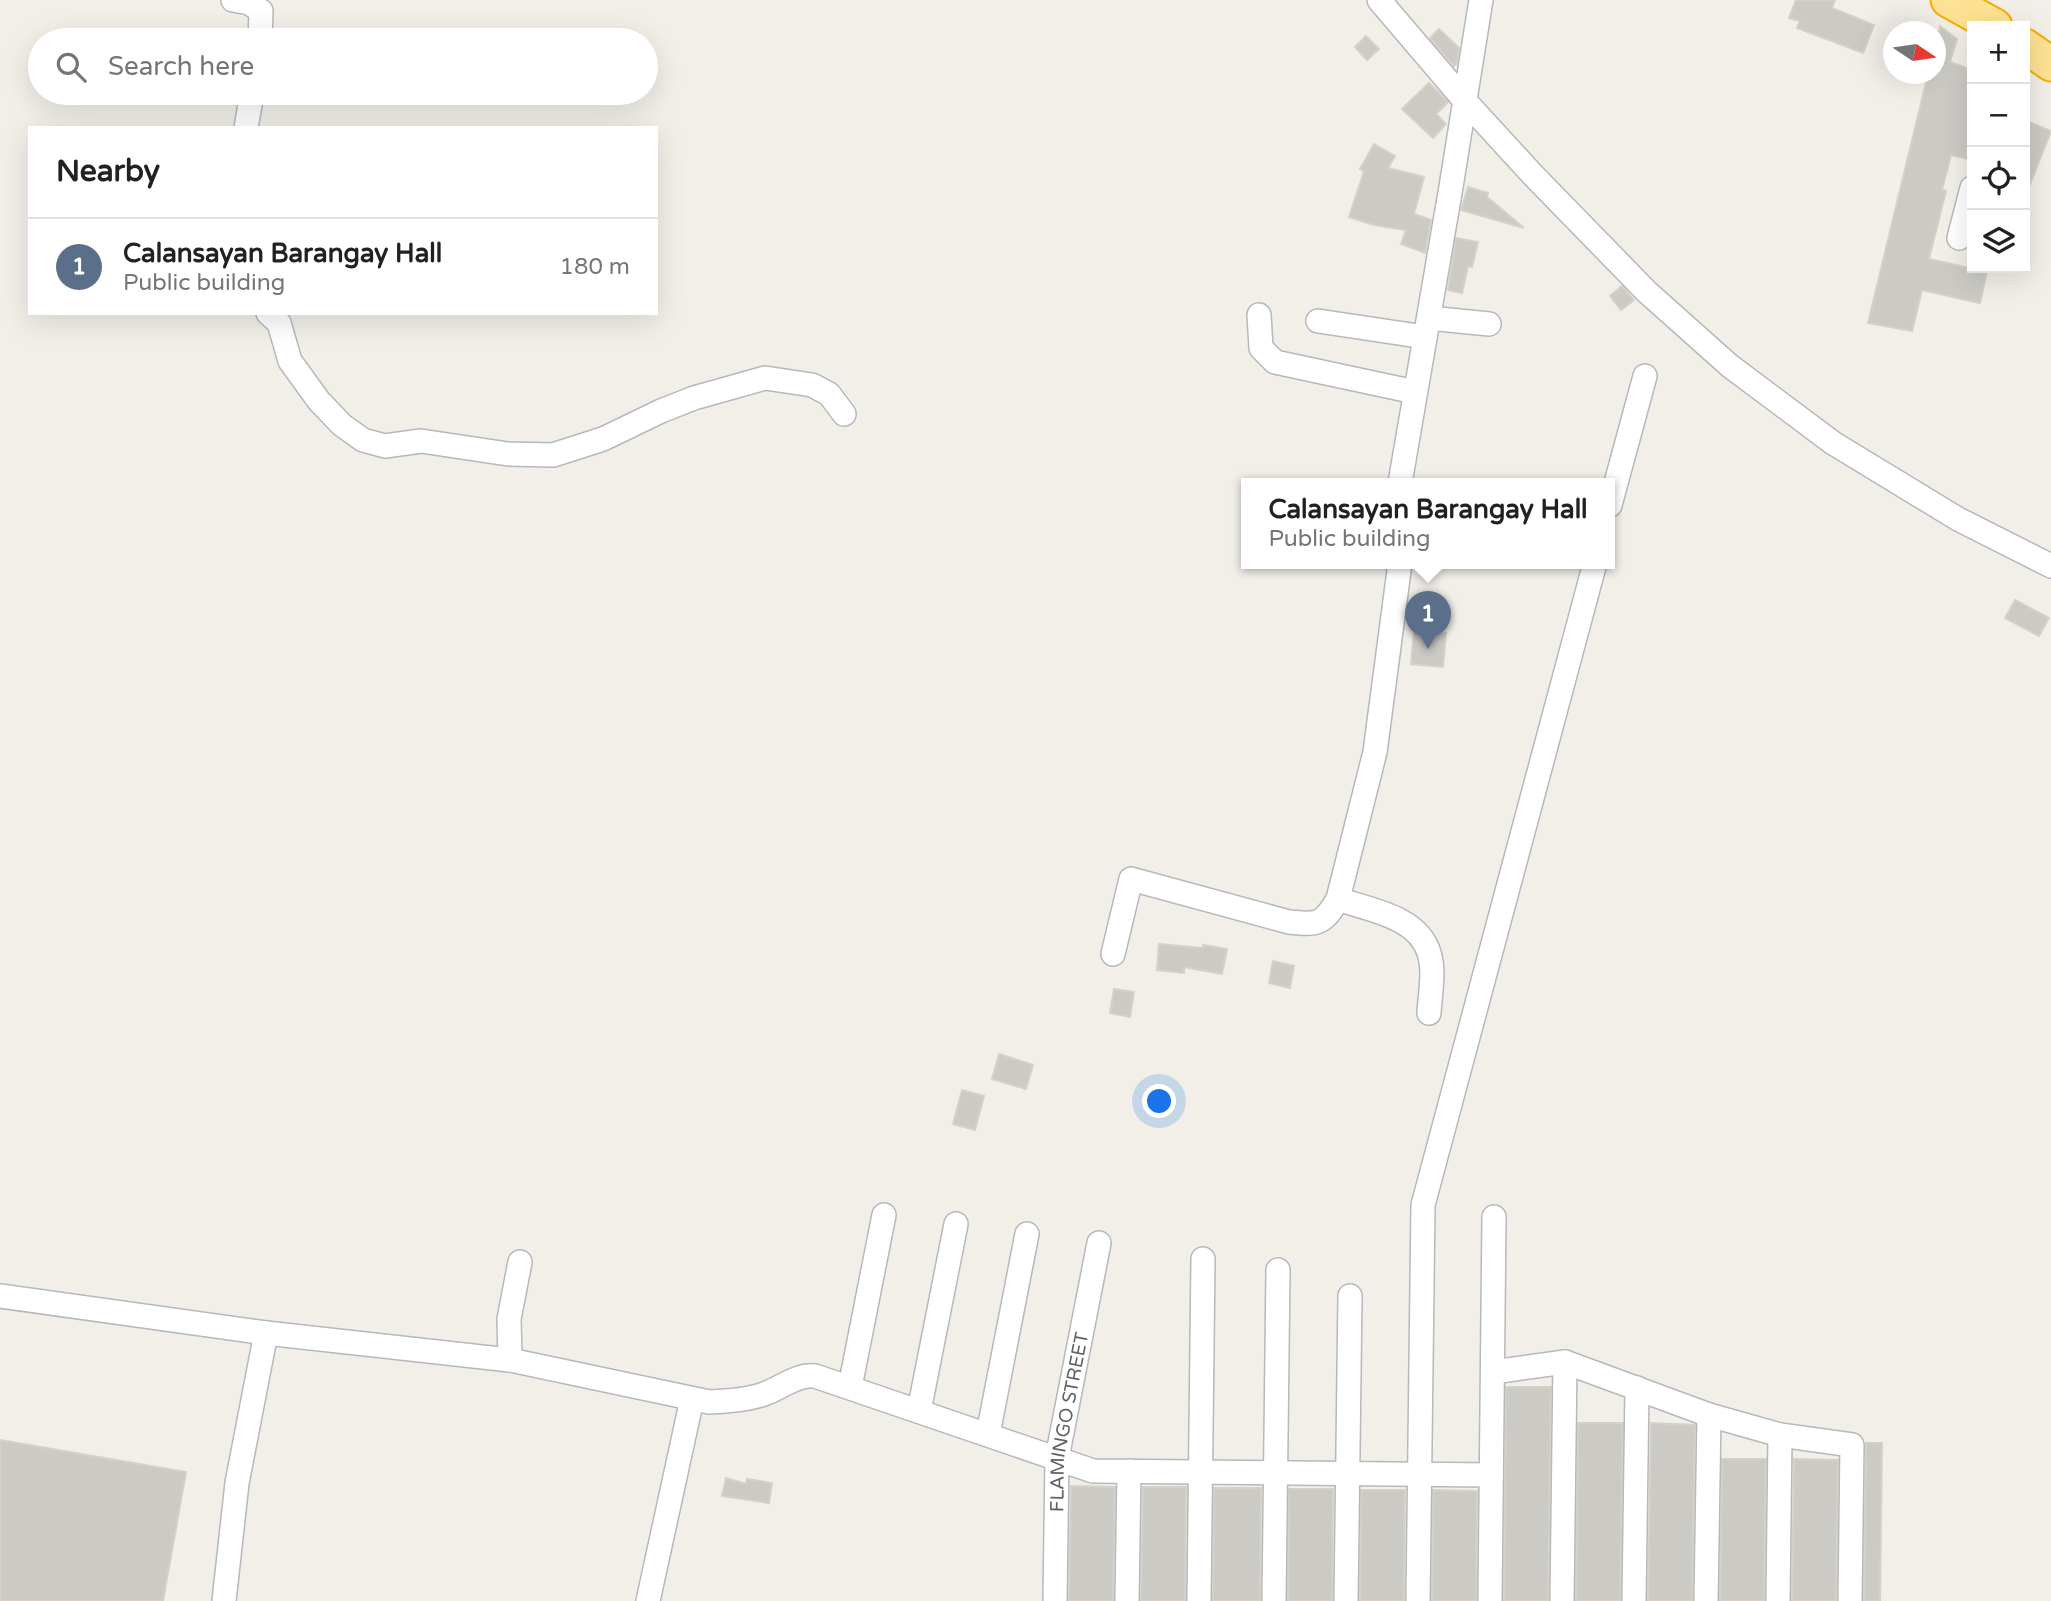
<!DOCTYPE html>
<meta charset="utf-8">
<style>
body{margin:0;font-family:"Varela Round",sans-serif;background:#f6f6f6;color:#202124}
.controls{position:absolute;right:21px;top:21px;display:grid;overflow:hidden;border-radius:0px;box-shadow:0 7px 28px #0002}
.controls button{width:63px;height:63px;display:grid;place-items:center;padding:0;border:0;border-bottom:2px solid #e0e0e0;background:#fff;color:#202124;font:35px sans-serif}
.compass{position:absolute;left:1883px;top:21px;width:63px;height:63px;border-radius:50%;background:#fff;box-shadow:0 7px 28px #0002;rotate:103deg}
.you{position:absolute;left:1160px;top:1102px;width:24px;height:24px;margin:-18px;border:5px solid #fff;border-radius:50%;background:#1a73e8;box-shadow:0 0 0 10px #1a73e833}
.badge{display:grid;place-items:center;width:46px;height:46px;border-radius:50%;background:#ea4335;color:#fff;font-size:23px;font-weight:700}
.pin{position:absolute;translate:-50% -58px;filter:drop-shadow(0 2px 4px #0008)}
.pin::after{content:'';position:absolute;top:37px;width:24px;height:21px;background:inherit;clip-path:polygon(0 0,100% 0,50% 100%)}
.popup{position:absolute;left:1241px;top:478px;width:374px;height:91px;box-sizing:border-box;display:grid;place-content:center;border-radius:0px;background:#fff;filter:drop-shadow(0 2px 5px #0005);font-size:23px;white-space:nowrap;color:#757577}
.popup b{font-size:26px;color:#202124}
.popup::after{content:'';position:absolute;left:50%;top:100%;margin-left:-14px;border:14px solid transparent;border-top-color:#fff}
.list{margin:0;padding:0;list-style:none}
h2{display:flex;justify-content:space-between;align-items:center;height:91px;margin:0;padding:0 28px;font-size:30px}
h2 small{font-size:23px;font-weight:400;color:#757577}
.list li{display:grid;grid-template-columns:46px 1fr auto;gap:21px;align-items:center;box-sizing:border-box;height:98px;padding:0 28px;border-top:2px solid #e0e0e0}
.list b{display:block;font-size:26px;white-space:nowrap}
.list p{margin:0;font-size:23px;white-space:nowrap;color:#757577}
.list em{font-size:23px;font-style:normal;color:#757577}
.icon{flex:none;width:38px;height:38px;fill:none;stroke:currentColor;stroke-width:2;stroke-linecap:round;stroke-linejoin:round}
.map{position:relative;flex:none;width:2051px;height:1601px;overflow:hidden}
.search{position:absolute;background:#fff;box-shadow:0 7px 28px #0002;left:28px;top:28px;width:630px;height:77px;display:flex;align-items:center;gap:18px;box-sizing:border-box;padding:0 24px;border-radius:38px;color:#757577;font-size:26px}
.panel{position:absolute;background:#fff;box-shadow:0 7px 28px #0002;left:28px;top:126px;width:630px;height:189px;border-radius:0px}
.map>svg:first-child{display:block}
</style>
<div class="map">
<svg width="2051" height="1601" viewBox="0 0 2051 1601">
<rect width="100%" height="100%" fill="#f1efe8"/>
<g fill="#cccac5" stroke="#d6d1c6" stroke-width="2">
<path d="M 1796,0 L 1835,0 L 1832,8 L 1874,25 L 1863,53 L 1797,28 L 1800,21 L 1789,18 Z"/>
<path d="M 1940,26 L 1957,39 L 1950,62 L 1972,70 L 1972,160 L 1951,155 L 1942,190 L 1946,191 L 1929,259 L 1987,272 L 1980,303 L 1922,290 L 1912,331 L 1868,323 L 1928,74 L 1936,74 L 1936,43 Z"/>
<path d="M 1439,29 L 1459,48 L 1457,63 L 1454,66 L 1430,38 Z"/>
<path d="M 1366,36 L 1379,49 L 1367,60 L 1355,47 Z"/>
<path d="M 1429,83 L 1448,102 L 1436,114 L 1446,124 L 1433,138 L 1402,109 Z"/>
<path d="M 2025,120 L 2051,131 L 2025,197 Z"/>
<path d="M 1374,144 L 1395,156 L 1388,168 L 1424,177 L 1414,214 L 1431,220 L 1425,253 L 1401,244 L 1406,230 L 1374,225 L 1349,217 L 1364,171 L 1360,169 Z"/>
<path d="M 1468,187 L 1488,193 L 1487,197 L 1524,228 L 1461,210 Z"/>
<path d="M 1456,238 L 1478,242 L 1472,267 L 1468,266 L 1462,293 L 1448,290 Z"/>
<path d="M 1622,286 L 1634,300 L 1621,310 L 1610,296 Z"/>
<path d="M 2015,600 L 2049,618 L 2039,636 L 2005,618 Z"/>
<path d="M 1414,630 L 1446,633 L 1443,667 L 1411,664 Z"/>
<path d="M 1159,944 L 1203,948 L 1203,945 L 1227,949 L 1222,974 L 1184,967 L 1184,973 L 1157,970 Z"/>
<path d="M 1273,961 L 1294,966 L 1290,988 L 1269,983 Z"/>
<path d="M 1114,989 L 1134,992 L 1130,1017 L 1110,1013 Z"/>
<path d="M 999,1054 L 1033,1065 L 1026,1089 L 992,1079 Z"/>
<path d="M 962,1090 L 984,1096 L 975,1130 L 953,1124 Z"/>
<path d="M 1506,1387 L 1551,1387 L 1548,1601 L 1504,1601 Z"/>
<path d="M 1578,1423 L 1623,1423 L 1620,1601 L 1576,1601 Z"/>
<path d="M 1651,1423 L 1695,1425 L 1692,1601 L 1648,1601 Z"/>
<path d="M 0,1440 L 186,1472 L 163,1601 L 0,1601 Z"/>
<path d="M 1866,1443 L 1882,1443 L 1880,1601 L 1864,1601 Z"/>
<path d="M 1722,1459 L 1766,1459 L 1764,1601 L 1720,1601 Z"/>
<path d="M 1794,1459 L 1838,1460 L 1836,1601 L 1792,1601 Z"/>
<path d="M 726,1478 L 746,1484 L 747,1479 L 772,1483 L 769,1503 L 722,1496 Z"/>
<path d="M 1071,1486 L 1115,1487 L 1113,1601 L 1069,1601 Z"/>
<path d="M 1143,1487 L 1186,1487 L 1185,1601 L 1141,1601 Z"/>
<path d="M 1214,1488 L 1261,1488 L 1260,1601 L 1213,1601 Z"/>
<path d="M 1289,1489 L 1333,1489 L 1332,1601 L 1288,1601 Z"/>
<path d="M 1361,1490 L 1405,1490 L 1404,1601 L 1360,1601 Z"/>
<path d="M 1433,1490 L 1477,1491 L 1476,1601 L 1432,1601 Z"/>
</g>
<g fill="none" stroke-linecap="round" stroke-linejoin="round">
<defs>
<g id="minor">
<path d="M 233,0 L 249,3 L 261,11 L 260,40"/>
<path d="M 1379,0 L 1466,102 L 1532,174 L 1647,292 L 1730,366 L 1833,443 L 1958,519 L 2051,566"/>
<path d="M 246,128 L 252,93"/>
<path d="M 1959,238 L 1972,188"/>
<path d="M 268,313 L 279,323 L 290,361 L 319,401 L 342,425 L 363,440 L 385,446 L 421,441 L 508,454 L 553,455 L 603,439 L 661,411 L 694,398 L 765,378 L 812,385 L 829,394 L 844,414"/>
<path d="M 1259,315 L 1261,348 L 1275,362 L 1415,392"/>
<path d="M 1429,318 L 1489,324"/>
<path d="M 1318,321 L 1425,337"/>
<path d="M 1400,483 L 1451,187 L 1481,0"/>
<path d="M 1610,505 L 1645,376"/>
<path d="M 1338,899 C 1369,910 1418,916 1429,953 C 1435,971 1430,994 1429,1013"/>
<path d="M 1113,954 L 1131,879 L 1289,922 C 1317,925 1323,925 1338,899 L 1375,752 L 1400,563"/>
<path d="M 0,1296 L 266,1333 L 510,1360 L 709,1402 C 728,1401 747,1400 764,1394 C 781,1388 797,1374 815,1376 L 1093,1471 L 1491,1475"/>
<path d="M 510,1360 L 509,1319 L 520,1262"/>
<path d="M 1493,1372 L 1565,1362 L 1709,1415 L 1780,1435 L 1852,1445 L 1850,1601"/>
<path d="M 850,1387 L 884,1215"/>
<path d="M 919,1411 L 956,1224"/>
<path d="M 988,1434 L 1027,1234"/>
<path d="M 224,1601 L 237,1483 L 266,1333"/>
<path d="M 648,1601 L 692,1399"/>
<path id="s1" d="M 1055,1601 L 1057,1458 L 1099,1243"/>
<path d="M 1127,1601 L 1129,1471"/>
<path d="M 1199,1601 L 1203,1259"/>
<path d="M 1274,1601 L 1278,1270"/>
<path d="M 1346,1601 L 1350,1296"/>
<path d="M 1418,1601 L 1423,1205 L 1595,563"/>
<path d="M 1490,1601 L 1494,1217"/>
<path d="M 1562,1601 L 1565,1362"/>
<path d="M 1634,1601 L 1637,1388"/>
<path d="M 1706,1601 L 1709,1415"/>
<path d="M 1778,1601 L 1780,1435"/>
</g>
<g id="highway">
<path d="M 1948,0 L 1995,26"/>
<path d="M 2025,46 L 2051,64"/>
</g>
</defs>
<use href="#minor" stroke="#b5b8bc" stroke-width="26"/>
<use href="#highway" stroke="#f9ab00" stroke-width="37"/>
<use href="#minor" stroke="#fff" stroke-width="23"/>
<use href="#highway" stroke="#fde293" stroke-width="33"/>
</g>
<g text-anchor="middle" stroke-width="5" stroke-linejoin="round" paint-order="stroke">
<g font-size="19" fill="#5f6368" stroke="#fff">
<text dy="7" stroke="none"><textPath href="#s1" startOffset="180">FLAMINGO STREET</textPath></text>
</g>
</g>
</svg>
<div class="controls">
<button>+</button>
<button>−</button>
<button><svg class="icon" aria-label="locate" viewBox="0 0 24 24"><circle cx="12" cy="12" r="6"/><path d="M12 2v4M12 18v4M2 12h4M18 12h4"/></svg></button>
<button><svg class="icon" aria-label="layers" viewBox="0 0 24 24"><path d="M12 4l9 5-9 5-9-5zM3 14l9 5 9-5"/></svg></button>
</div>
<svg class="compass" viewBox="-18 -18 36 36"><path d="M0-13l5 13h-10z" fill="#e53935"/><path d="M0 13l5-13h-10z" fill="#757577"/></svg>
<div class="you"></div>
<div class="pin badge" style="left:1428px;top:649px;background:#5c6f8a">1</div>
<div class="popup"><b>Calansayan Barangay Hall</b>Public building</div>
<div class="search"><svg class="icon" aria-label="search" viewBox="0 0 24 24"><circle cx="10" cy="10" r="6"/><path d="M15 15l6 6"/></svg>Search here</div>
<section class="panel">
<h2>Nearby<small></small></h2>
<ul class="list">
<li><span class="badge" style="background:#5c6f8a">1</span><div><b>Calansayan Barangay Hall</b><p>Public building</p></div><em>180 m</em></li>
</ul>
</section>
</div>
